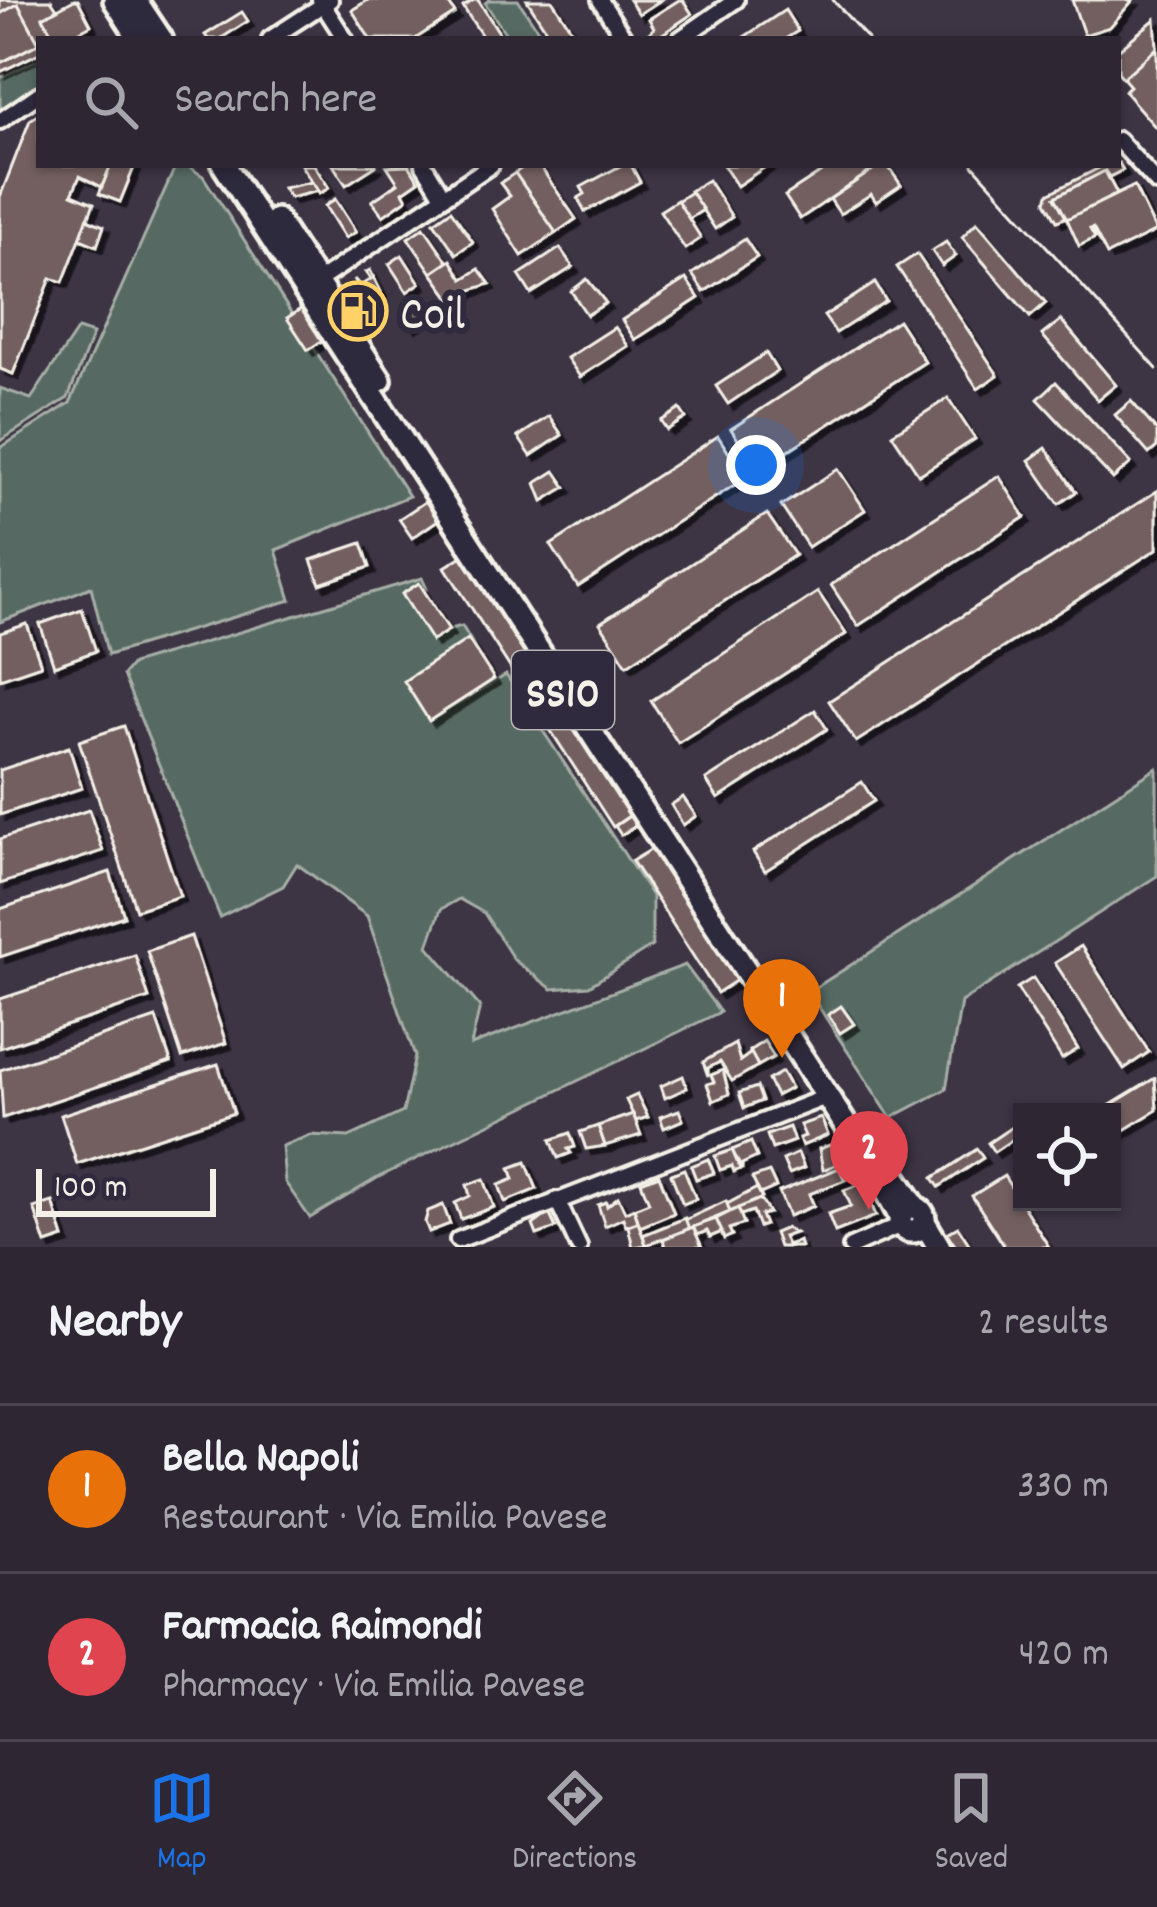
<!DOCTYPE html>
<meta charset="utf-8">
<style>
body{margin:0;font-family:Dekko,sans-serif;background:#362f3b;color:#f1f3f6}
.controls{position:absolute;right:36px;bottom:36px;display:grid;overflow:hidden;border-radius:0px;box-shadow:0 3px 9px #0004}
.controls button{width:108px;height:108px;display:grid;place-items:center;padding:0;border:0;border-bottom:3px solid #49444e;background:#2e2733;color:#f1f3f6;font:60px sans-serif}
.scale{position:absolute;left:36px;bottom:30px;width:180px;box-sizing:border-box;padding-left:12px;border:6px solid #f4f1e8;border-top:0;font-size:33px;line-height:42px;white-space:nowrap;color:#f4f1e8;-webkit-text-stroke:9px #2f2a3d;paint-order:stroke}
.you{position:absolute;left:756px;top:465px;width:42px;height:42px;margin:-30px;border:9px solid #fff;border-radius:50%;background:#1a73e8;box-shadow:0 0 0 18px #1a73e833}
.badge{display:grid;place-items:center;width:78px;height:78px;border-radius:50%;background:#1a73e8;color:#fff;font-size:39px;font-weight:700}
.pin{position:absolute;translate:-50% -99px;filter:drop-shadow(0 3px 6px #0008)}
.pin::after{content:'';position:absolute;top:63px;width:42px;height:36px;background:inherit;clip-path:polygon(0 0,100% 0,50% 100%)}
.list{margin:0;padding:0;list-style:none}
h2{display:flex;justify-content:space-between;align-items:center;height:156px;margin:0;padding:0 48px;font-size:51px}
h2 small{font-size:39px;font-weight:400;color:#a7a5ac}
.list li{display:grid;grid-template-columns:78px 1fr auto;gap:36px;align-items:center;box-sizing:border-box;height:168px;padding:0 48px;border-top:3px solid #49444e}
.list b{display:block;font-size:45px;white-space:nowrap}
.list p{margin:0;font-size:39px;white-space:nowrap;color:#a7a5ac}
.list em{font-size:39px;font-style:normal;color:#a7a5ac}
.icon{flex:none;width:66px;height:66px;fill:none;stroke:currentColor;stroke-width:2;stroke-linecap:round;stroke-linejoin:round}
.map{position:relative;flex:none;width:1157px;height:1247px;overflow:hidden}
.search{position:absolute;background:#2e2733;box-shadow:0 3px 9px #0004;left:36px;right:36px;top:36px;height:132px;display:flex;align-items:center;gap:30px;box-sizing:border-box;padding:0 42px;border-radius:0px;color:#a7a5ac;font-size:45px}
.sheet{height:492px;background:#2e2733}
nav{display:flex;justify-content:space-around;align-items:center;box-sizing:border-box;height:168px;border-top:3px solid #49444e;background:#2e2733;font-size:33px;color:#a7a5ac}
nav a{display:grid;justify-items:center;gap:6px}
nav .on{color:#1a73e8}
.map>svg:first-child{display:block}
</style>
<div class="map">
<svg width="1157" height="1247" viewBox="0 0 1157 1247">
<defs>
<filter id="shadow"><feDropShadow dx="5.5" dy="5.5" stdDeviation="0" flood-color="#0009"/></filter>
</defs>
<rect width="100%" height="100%" fill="#3d3444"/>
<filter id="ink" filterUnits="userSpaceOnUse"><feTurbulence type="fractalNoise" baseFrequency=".00833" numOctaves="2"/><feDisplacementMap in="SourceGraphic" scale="24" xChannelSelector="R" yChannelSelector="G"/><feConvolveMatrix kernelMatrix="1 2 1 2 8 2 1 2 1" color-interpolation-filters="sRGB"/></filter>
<g filter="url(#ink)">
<g fill="#576a63" stroke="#a6aea6" stroke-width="3">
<path d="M 489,0 L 518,0 L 544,39 L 509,39 L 485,3 Z"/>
<path d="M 39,59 L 39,84 L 0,109 L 0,78 Z"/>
<path d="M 176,165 L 186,165 L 203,176 L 409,496 L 276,550 L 291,600 L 108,655 L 91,587 L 0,622 L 0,448 L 70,403 Z"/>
<path d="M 78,329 L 93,334 L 68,398 L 0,441 L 0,388 L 31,399 Z"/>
<path d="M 422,578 L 427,589 L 410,596 L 438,632 L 462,626 L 474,646 L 415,689 L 436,717 L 506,675 L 652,896 L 652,946 L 589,986 L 552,989 L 514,960 L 484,913 L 459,899 L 441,909 L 428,946 L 480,1007 L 471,1045 L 685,965 L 720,1012 L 379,1177 L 310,1218 L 285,1182 L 282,1146 L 311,1135 L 349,1137 L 403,1112 L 415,1056 L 367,916 L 297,864 L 283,886 L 220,917 L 123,675 L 132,664 Z"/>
<path d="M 1157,768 L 1157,876 L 961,1002 L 946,1089 L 891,1118 L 809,992 Z"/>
</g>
<g fill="#735e60" stroke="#f4f1e8" stroke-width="3" filter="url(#shadow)">
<path d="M 0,0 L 51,0 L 57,9 L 43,17 L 54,38 L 39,39 L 39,53 L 0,72 L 0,63 L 39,43 L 18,4 L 0,14 Z"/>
<path d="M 74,0 L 78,0 L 91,25 L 65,39 L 55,39 L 43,17 Z"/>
<path d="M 368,0 L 446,0 L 455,13 L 415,39 L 370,39 L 352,10 Z"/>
<path d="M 474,0 L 478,0 L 503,39 L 484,39 L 463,7 Z"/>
<path d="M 527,0 L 552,0 L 571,29 L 552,39 Z"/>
<path d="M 629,0 L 661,0 L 639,14 Z"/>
<path d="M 679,0 L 683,0 L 692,14 L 655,39 L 643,39 L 654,28 L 649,19 Z"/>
<path d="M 1072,0 L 1133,0 L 1110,27 L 1084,35 Z"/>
<path d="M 18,4 L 39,43 L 0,63 L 0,14 Z"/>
<path d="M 785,10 L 798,31 L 785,39 L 741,39 Z"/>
<path d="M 242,12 L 248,21 L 220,39 L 208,39 L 205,35 Z"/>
<path d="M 1155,19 L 1157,48 L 1123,78 L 1118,72 L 1118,50 Z"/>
<path d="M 1157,48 L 1157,129 L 1124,91 L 1130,86 L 1123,78 Z"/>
<path d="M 39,114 L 39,165 L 111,165 L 102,187 L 80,176 L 72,194 L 94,203 L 63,282 L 51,278 L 13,374 L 0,369 L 0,197 L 30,120 Z"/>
<path d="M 1119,163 L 1123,170 L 1109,177 L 1105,171 L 1055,197 L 1066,217 L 1057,221 L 1046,202 L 1048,194 L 1105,165 Z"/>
<path d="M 111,165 L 135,165 L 120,202 L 99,194 Z"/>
<path d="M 301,165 L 314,165 L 329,188 L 319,194 Z"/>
<path d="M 333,165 L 376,165 L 376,166 L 346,185 Z"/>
<path d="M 409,165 L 419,181 L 403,192 L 407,199 L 383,216 L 372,201 L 398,183 L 387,166 Z"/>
<path d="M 526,165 L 539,165 L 576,219 L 556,233 L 515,173 Z"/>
<path d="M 622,165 L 631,165 L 640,182 L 585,212 L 578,198 L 585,194 L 581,187 Z"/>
<path d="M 723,165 L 768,165 L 737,186 Z"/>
<path d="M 832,165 L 880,165 L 800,219 L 785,196 Z"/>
<path d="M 880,165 L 887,165 L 901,185 L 876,202 L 871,194 L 840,214 L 830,199 Z"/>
<path d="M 1105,171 L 1117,194 L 1067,219 L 1055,197 Z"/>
<path d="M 515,173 L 556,233 L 522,256 L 492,209 L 510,196 L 500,183 Z"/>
<path d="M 708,180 L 732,217 L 715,229 L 690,191 Z"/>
<path d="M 312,182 L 318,191 L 290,198 L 283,188 Z"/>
<path d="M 1134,186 L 1156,231 L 1107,255 L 1093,228 L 1090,229 L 1095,238 L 1079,246 L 1067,219 Z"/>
<path d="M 691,192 L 703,210 L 689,219 L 677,201 Z"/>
<path d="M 335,199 L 356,232 L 345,238 L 325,206 Z"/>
<path d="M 677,200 L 701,238 L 685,249 L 660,211 Z"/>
<path d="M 451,210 L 473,242 L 456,254 L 434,222 Z"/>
<path d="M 87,219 L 104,226 L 97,246 L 80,239 Z"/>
<path d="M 977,222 L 1046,303 L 1030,317 L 962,237 Z"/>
<path d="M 424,227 L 448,262 L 432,273 L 408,238 Z"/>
<path d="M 745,239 L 757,257 L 704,292 L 692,274 Z"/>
<path d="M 946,242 L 956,256 L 942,266 L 932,251 Z"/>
<path d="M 560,248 L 573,267 L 531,294 L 519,275 Z"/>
<path d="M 917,254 L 998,375 L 978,389 L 897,267 Z"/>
<path d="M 402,255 L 420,283 L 407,292 L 389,264 Z"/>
<path d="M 451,260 L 463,279 L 479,269 L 490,284 L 471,290 L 453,302 L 432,273 Z"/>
<path d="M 370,270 L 381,292 L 374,296 L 359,287 L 354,279 L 360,286 L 371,279 L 366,272 Z"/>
<path d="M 587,279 L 606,303 L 587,315 L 571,291 Z"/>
<path d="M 686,279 L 699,298 L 635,340 L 622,320 Z"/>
<path d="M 875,283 L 886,301 L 836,333 L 824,316 Z"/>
<path d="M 422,302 L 430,316 L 411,326 L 403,311 Z"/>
<path d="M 302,308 L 323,340 L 308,350 L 287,318 Z"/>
<path d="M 898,320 L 925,362 L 758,470 L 731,429 Z"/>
<path d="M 1061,320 L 1116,385 L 1098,400 L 1042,335 Z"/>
<path d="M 615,327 L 628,346 L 580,377 L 567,358 Z"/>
<path d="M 766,353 L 777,371 L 728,404 L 716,386 Z"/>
<path d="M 1056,382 L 1131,463 L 1113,479 L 1038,399 Z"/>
<path d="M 948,398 L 975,439 L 919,475 L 892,434 Z"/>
<path d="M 1131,401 L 1157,431 L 1157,447 L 1149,454 L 1115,415 Z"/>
<path d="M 680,409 L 686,418 L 667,430 L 661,421 Z"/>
<path d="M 549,416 L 562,435 L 531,456 L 518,437 Z"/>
<path d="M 718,436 L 745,478 L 578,587 L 551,545 Z"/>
<path d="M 1046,448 L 1076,492 L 1059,504 L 1029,460 Z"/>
<path d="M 838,469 L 865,510 L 808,547 L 781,506 Z"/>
<path d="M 555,471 L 566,487 L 543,501 L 536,483 Z"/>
<path d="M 999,476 L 1025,517 L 858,626 L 831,585 Z"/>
<path d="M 1157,491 L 1157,549 L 856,742 L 829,701 Z"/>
<path d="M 426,501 L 438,520 L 412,538 L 399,519 Z"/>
<path d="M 767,514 L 795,555 L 627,665 L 600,623 Z"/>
<path d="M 362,543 L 370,567 L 320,584 L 311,560 Z"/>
<path d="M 464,555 L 632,814 L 613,827 L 445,567 Z"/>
<path d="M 419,583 L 449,630 L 432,641 L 402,594 Z"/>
<path d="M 818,592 L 846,634 L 678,743 L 651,701 Z"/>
<path d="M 82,609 L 96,651 L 54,666 L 40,624 Z"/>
<path d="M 27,624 L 41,665 L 0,679 L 0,633 Z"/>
<path d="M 468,639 L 494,679 L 429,721 L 404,681 Z"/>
<path d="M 815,710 L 827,729 L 718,799 L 706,780 Z"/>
<path d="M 124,726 L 180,896 L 136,910 L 79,741 Z"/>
<path d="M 69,747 L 82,788 L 0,815 L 0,770 Z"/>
<path d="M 862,782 L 874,801 L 765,871 L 753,852 Z"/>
<path d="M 683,797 L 696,816 L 683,825 L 671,805 Z"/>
<path d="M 89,810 L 103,851 L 0,884 L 0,839 Z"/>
<path d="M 631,815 L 637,825 L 621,835 L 615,826 Z"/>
<path d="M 652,849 L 737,980 L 717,993 L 632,861 Z"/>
<path d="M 110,872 L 124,916 L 0,957 L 0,909 Z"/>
<path d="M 191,936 L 226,1043 L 182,1057 L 147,951 Z"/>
<path d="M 1081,946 L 1149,1052 L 1124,1069 L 1055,963 Z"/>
<path d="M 135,955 L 149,998 L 0,1048 L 0,999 Z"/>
<path d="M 1033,978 L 1078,1049 L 1062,1059 L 1017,988 Z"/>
<path d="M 841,1006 L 854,1024 L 840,1033 L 828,1015 Z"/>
<path d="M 156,1018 L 171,1062 L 3,1118 L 0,1070 Z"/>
<path d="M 764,1041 L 774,1057 L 758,1066 L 749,1051 Z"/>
<path d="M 735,1044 L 740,1061 L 751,1053 L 758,1066 L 732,1081 L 720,1062 L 708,1068 L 708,1076 L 703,1062 Z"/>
<path d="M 218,1064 L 234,1113 L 77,1164 L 61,1115 Z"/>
<path d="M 723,1070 L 729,1094 L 713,1101 L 707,1084 L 714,1082 L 711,1075 Z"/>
<path d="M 782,1072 L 791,1088 L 776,1096 L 768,1080 Z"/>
<path d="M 683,1076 L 687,1088 L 665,1098 L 661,1086 Z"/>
<path d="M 1155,1078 L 1157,1110 L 1114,1136 L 1112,1112 L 1099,1112 Z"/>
<path d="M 757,1087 L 762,1101 L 744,1108 L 739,1093 Z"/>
<path d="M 637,1095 L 648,1117 L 636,1121 L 626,1100 Z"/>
<path d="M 679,1110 L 683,1120 L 664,1128 L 660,1117 Z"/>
<path d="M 633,1114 L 641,1135 L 605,1146 L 598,1126 Z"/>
<path d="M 821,1118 L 828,1135 L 802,1146 L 799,1138 L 805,1136 L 800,1125 Z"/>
<path d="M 1022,1120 L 1022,1133 L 994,1152 L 988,1143 Z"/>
<path d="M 598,1126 L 605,1146 L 586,1149 L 580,1132 Z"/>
<path d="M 789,1127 L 794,1141 L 772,1149 L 767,1135 Z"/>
<path d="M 570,1133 L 575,1147 L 568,1149 L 571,1153 L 558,1158 L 551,1140 Z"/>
<path d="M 751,1142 L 757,1157 L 742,1164 L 742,1170 L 732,1150 Z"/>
<path d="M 830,1145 L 836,1152 L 843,1149 L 847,1160 L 823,1170 L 819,1149 Z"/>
<path d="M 977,1149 L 983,1158 L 939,1187 L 933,1178 Z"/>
<path d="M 732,1150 L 740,1169 L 734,1172 L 732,1166 L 720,1170 L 715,1156 Z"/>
<path d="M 798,1153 L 804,1168 L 789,1174 L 783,1160 Z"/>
<path d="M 708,1159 L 714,1173 L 696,1179 L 691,1166 Z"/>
<path d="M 526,1162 L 537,1189 L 505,1202 L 499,1185 L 514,1179 L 510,1168 Z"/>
<path d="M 839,1168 L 845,1180 L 809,1194 L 814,1206 L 789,1216 L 779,1192 Z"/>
<path d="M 684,1169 L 696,1199 L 683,1204 L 671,1174 Z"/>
<path d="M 769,1172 L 776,1187 L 760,1194 L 752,1178 Z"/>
<path d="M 659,1175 L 674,1213 L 640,1227 L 634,1208 L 649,1202 L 641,1182 Z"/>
<path d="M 1004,1176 L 1049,1247 L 1005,1247 L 972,1196 Z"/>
<path d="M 484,1179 L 494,1207 L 461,1219 L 455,1203 L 470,1196 L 467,1185 Z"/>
<path d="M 863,1183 L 876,1216 L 835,1232 L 828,1214 L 851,1206 L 844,1190 Z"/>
<path d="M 757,1188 L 762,1198 L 730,1212 L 727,1204 Z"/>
<path d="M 618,1197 L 625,1212 L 634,1208 L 638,1222 L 626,1226 L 623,1218 L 605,1226 L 598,1205 L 606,1202 L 607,1206 Z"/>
<path d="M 760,1199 L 769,1213 L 761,1215 L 765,1225 L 759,1227 L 753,1211 L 741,1215 L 738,1208 Z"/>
<path d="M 726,1201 L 730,1212 L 689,1229 L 685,1220 Z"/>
<path d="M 53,1202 L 64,1238 L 46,1244 L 34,1208 Z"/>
<path d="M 443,1205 L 450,1224 L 429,1232 L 425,1222 L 428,1211 Z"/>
<path d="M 738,1208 L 744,1224 L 729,1229 L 732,1235 L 724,1239 L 716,1219 Z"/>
<path d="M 549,1213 L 556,1228 L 537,1235 L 533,1225 Z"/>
<path d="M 685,1218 L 689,1229 L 646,1245 L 643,1235 Z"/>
<path d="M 716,1219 L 722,1232 L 710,1237 L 707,1231 L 697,1235 L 693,1227 Z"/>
<path d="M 638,1222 L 646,1245 L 633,1247 L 628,1226 Z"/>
<path d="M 693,1227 L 702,1247 L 666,1247 L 663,1239 Z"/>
<path d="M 958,1227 L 971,1247 L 956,1247 L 947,1233 Z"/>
<path d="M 786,1228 L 795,1233 L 783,1237 L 787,1245 L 799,1241 L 801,1247 L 779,1247 L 774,1233 Z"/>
</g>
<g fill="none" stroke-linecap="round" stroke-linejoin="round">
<defs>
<g id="street">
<path d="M 320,0 L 345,39"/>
<path d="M 600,0 L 625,39"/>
<path d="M 270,39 L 330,0"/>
<path d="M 680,39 L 736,0"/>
<path d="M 0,121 L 39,94"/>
<path d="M 1118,140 L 1157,183"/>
<path d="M 424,165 L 443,196"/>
<path d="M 317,282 L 491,165"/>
<path d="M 557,1200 L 579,1247"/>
<path d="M 458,1240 L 826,1097"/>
<path d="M 851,1247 L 901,1225"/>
</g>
<g id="primary">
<path d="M 115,0 L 140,39"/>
<path d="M 135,0 L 161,39"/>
<path d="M 224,165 L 880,1178 L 900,1216"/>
<path d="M 276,220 L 380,380"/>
<path d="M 885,1162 L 915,1207"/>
<circle cx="912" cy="1219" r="12"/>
<path d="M 924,1222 L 939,1247"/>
</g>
</defs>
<use href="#street" stroke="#f4f1e8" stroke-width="22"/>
<use href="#primary" stroke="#f4f1e8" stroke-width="30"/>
<use href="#street" stroke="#2f2a3d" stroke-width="14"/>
<use href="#primary" stroke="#2f2a3d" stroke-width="21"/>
<g stroke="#f4f1e8" stroke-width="3">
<path d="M 833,0 L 868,39"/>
<path d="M 973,165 L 1157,369"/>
</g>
</g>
</g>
<defs>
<symbol id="fuel-ring" viewBox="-11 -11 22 22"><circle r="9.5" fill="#2f2a3d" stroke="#ffd166" stroke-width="1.5"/><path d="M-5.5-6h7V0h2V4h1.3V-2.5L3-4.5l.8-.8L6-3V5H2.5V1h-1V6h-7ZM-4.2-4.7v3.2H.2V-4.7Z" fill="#ffd166"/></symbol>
</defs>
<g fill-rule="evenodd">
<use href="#fuel-ring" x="325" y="278" width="66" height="66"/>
</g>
<g text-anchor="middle" stroke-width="12" stroke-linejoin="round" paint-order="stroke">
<rect fill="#2f2a3d" stroke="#b9b5b5" stroke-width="3" x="512" y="651" width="102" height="78" rx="9"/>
<g font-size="45" font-weight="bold" fill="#f4f1e8">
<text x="563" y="706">SS10</text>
</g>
<g font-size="48" fill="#f4f1e8" stroke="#2f2a3d" text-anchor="start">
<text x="400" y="328">Coil</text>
</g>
</g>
</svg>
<div class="controls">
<button><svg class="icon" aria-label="locate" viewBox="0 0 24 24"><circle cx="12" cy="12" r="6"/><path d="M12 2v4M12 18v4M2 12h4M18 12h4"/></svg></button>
</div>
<div class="scale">100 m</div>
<div class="you"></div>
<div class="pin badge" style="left:782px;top:1058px;background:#e8710a">1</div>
<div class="pin badge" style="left:869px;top:1210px;background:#e0444e">2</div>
<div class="search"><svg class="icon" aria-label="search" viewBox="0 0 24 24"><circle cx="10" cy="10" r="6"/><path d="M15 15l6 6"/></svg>Search here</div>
</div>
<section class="sheet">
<h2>Nearby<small>2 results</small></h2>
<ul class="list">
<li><span class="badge" style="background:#e8710a">1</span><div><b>Bella Napoli</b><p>Restaurant · Via Emilia Pavese</p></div><em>330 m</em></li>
<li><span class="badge" style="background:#e0444e">2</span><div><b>Farmacia Raimondi</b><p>Pharmacy · Via Emilia Pavese</p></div><em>420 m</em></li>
</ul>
</section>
<nav>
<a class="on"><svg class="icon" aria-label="map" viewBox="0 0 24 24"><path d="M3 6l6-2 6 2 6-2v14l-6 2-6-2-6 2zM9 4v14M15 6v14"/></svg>Map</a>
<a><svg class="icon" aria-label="directions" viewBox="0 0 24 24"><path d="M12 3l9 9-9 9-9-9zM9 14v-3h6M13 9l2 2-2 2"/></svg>Directions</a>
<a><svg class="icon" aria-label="saved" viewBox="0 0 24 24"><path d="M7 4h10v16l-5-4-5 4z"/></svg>Saved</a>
</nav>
